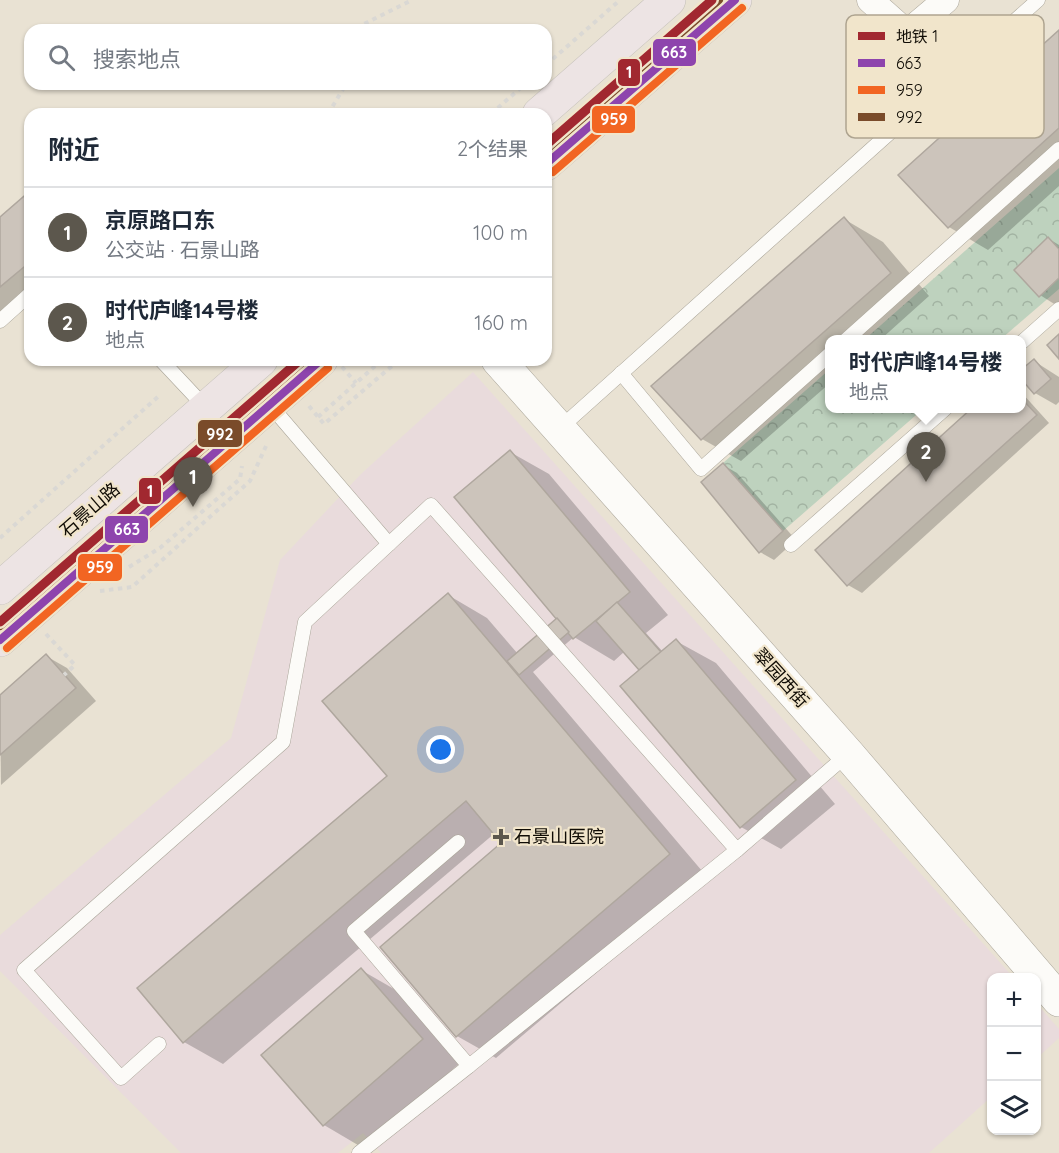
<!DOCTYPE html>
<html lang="zh">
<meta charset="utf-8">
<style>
body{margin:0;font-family:Quicksand,"Noto Sans SC",sans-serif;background:#f2f2f3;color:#1f2937}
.controls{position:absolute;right:18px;bottom:18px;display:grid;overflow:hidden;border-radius:12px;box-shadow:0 2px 4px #0004}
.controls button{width:54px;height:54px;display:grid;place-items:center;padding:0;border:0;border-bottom:2px solid #e0e1e3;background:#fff;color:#1f2937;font:30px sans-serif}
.you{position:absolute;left:441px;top:750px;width:21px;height:21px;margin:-15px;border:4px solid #fff;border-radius:50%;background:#1a73e8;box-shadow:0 0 0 9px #1a73e833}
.badge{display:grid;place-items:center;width:39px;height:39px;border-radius:50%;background:#5c574d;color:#fff;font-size:20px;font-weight:700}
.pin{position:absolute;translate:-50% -50px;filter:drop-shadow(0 2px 3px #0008)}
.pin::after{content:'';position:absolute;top:32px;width:21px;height:18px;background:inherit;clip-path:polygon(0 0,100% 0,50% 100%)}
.popup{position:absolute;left:825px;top:335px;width:201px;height:78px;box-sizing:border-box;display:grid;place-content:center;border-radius:12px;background:#fff;filter:drop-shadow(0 2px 4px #0005);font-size:20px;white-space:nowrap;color:#747a83}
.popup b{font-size:22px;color:#1f2937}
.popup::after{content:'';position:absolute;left:50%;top:100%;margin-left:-12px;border:12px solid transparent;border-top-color:#fff}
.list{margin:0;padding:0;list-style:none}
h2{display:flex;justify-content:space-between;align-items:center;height:78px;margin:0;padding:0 24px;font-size:26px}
h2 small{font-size:20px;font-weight:400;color:#747a83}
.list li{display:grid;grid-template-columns:39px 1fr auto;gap:18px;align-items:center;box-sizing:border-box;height:90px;padding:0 24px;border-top:2px solid #e0e1e3}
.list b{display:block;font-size:22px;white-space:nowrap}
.list p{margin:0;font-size:20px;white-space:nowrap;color:#747a83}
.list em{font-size:20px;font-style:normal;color:#747a83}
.icon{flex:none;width:33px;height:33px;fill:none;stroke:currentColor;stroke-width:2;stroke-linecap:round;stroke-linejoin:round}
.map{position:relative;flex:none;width:1059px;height:1153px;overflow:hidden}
.search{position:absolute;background:#fff;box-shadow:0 2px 4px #0004;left:24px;top:24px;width:528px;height:66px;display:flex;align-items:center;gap:15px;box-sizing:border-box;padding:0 21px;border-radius:18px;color:#747a83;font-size:22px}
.panel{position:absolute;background:#fff;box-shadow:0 2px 4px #0004;left:24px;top:108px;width:528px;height:258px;border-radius:18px}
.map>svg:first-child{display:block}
</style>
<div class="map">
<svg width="1059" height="1153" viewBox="0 0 1059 1153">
<defs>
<pattern id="park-crowns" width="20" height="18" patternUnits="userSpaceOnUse" patternTransform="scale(1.5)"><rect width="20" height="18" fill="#bed2be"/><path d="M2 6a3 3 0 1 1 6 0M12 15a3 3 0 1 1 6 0" fill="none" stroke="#a2b3a2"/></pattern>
</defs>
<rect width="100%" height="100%" fill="#e9e2d3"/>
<g fill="#e9dbdc">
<path d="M 473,372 L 1013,977 L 992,978 L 991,1097 L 929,1153 L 381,1153 L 363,1133 L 338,1153 L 181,1153 L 0,971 L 0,935 L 231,738 L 280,560 L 361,474 Z"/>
<path d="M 1037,1004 L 1059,1029 L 1059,1038 L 1037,1058 Z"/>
</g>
<g fill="url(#park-crowns)">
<path d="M 1059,168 L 1059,289 L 1001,339 L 864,340 Z"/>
<path d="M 830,369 L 830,408 L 923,409 L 783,531 L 723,463 Z"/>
</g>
<g fill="#0003">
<path d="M 1059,32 L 1059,186 L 988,250 L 949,227 Z"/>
<path d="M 30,193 L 30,301 L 0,326 L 0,219 Z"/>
<path d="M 844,219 L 883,242 L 929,296 L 880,340 L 830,340 L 830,383 L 741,461 L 702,439 Z"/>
<path d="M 1049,239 L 1059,245 L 1059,307 L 1040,295 Z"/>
<path d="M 1034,361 L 1059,377 L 1059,402 L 1056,405 L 1035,393 L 1022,378 L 1022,371 Z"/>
<path d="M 1022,393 L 1049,423 L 862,593 L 848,585 L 1022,408 Z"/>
<path d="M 510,452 L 549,474 L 668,615 L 646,633 L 663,652 L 676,641 L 716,663 L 835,804 L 781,849 L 741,827 L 641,671 L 624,652 L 614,661 L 574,637 L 533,672 L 708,878 L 496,1058 L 457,1036 L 503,843 L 495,833 L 223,1064 L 184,1042 L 389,776 L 448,595 L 487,618 L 518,654 L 559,619 Z"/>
<path d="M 723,465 L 737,473 L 796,540 L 774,560 L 760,552 L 703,483 Z"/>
<path d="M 46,656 L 67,668 L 96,701 L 1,785 L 0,697 Z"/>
<path d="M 361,970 L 401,993 L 461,1062 L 363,1148 L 324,1125 Z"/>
</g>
<g fill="#ccc4bb" stroke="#afa79e" stroke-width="1.5">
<path d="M 1059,30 L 1059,128 L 948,228 L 898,175 Z"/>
<path d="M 30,191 L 30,262 L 0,287 L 0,217 Z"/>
<path d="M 844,217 L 891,273 L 701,440 L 651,386 Z"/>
<path d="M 1048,237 L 1059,249 L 1059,278 L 1039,297 L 1014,270 Z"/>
<path d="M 1059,334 L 1059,359 L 1047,345 Z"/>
<path d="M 1034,359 L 1051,379 L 1034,394 L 1022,380 L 1022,369 Z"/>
<path d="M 1022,399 L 1037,415 L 847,586 L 815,550 L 972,408 L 1022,408 Z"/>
<path d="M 510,450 L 630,592 L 573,639 L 454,497 Z"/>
<path d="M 723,463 L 783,531 L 759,553 L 701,482 Z"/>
<path d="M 448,593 L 670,854 L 456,1037 L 380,947 L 501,843 L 466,801 L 183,1043 L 137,988 L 387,776 L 322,701 Z"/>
<path d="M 617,602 L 661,652 L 639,670 L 596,621 Z"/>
<path d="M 557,618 L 569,632 L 519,675 L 507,661 Z"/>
<path d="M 676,639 L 796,780 L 740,828 L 620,686 Z"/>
<path d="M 46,654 L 76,688 L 0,755 L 0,695 Z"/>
<path d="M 361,968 L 423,1039 L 323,1126 L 261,1055 Z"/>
</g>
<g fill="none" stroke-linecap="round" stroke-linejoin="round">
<defs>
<g id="service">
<path d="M 0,321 L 30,294"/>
<path d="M 846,340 L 1059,149"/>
<path d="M 1022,342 L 1059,309"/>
<path d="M 161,360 L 206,408"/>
<path d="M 621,373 L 701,469 L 830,354"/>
<path d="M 270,405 L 389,544 L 431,505 L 737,850 L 848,754"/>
<path d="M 559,429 L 1038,0"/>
<path d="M 791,545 L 946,408"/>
<path d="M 458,842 L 354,931 L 469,1066 L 737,850"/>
<path d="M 159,1044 L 121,1078 L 24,970 L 283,742 L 305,622 L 389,544"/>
<path d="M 359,1153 L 469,1066"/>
</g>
<path id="minor" d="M 870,0 L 907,33 L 946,0"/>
<path id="tertiary" d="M 498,360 L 848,754 L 1059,1000"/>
<g id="trunk">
<path d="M 539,114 L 669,0"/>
<path d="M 546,164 L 735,0"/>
<path d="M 0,588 L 261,360"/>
<path d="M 0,640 L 321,360"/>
</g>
</defs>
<use href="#service" stroke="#a9a498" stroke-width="15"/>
<use href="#minor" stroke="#a9a498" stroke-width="27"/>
<use href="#tertiary" stroke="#a9a498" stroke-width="34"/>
<use href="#trunk" stroke="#c3bfb8" stroke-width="34"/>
<g stroke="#dad8d4" stroke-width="4" stroke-dasharray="4.5 4.5" stroke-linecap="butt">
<path d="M 359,30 L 360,26 L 412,0"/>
<path d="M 546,65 L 620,0"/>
<path d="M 328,114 L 346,84"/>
<path d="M 491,114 L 525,84"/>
<path d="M 201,363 L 205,360"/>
<path d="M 309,406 L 324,424 L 399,360"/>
<path d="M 318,417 L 382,360"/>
<path d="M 0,538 L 160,395"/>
<path d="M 129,567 L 160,548 L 240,479 L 242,466"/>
<path d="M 100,591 L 132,587 L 250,481 L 266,446"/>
<path d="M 46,634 L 75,665 L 64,675"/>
</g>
<use href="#service" stroke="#fcfbf8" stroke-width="14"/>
<use href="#minor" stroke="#fcfbf8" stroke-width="26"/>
<use href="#tertiary" stroke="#fcfbf8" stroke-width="33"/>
<use href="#trunk" stroke="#ede4e4" stroke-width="33"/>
<path stroke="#dad8d4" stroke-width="4" stroke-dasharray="4.5 4.5" stroke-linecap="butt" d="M 336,360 L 356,383"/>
<defs>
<g id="bus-1">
<path d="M 546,164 L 735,0"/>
<path d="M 0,640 L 321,360"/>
</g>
<g id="bus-2">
<path d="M 553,172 L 742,8"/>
<path d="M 7,648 L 328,368"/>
</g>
<g id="bus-3">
<path d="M 546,150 L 719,0"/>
<path d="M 0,626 L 305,360"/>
</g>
</defs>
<use href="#bus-1" stroke="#f1e5cb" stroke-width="12"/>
<use href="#bus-2" stroke="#f1e5cb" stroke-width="12"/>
<use href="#bus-3" stroke="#f1e5cb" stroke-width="12"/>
<use href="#bus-1" stroke="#8e44ad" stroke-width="8"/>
<use href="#bus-2" stroke="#f26522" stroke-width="8"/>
<use href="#bus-3" stroke="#7a4b2a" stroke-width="8"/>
<defs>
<g id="metro-1">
<path d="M 546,145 L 712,0"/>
<path d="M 0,622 L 300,360"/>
</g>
</defs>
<use href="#metro-1" stroke="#f1e5cb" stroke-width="14"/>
<use href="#metro-1" stroke="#a12830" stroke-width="9"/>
</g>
<path fill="#5c574d" stroke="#f1e5cb" stroke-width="2" d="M498 828h6v6h6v6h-6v6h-6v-6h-6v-6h6z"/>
<g text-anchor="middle" stroke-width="4.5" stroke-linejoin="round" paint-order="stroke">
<g font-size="18" fill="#100c05" stroke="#f1e5cb">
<text transform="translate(90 510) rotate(-41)" y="6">石景山路</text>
<text transform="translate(781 678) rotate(48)" y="6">翠园西街</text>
</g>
<g font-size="18" fill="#100c05" stroke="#f1e5cb" text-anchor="start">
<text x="514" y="843">石景山医院</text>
</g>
</g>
<rect x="846" y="15" width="198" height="123" rx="9" fill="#f1e5cb" stroke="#aea490" stroke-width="1.5"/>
<rect x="858" y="32" width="27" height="8" fill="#a12830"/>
<rect x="858" y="59" width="27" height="8" fill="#8e44ad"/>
<rect x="858" y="86" width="27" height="8" fill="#f26522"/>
<rect x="858" y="113" width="27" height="8" fill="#7a4b2a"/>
<g font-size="16" fill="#100c05">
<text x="896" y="42">地铁 1</text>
<text x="896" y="69">663</text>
<text x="896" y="96">959</text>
<text x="896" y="123">992</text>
</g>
<g stroke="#f1e5cb" stroke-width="2">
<rect x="652" y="38" width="45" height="29" rx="6" fill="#8e44ad"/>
<rect x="617" y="58" width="24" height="29" rx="6" fill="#a12830"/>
<rect x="591" y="105" width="45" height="29" rx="6" fill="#f26522"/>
<rect x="197" y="419" width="46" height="29" rx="6" fill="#7a4b2a"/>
<rect x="138" y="477" width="24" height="28" rx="6" fill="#a12830"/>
<rect x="104" y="515" width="45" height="29" rx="6" fill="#8e44ad"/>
<rect x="77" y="553" width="46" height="29" rx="6" fill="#f26522"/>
</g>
<g font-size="16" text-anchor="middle" font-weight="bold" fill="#fff">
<text x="674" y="58">663</text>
<text x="629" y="78">1</text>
<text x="614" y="125">959</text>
<text x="220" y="440">992</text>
<text x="150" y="497">1</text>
<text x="127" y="535">663</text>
<text x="100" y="573">959</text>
</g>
</svg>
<div class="controls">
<button>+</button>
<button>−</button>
<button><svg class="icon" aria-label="layers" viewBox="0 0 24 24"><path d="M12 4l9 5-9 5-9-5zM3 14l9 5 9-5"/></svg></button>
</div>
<div class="you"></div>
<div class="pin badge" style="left:193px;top:507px">1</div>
<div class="pin badge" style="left:926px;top:482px">2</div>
<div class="popup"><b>时代庐峰14号楼</b>地点</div>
<div class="search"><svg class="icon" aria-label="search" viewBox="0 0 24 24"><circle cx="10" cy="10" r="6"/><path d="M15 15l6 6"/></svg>搜索地点</div>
<section class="panel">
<h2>附近<small>2个结果</small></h2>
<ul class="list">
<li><span class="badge">1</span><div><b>京原路口东</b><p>公交站 · 石景山路</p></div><em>100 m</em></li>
<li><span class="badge">2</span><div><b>时代庐峰14号楼</b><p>地点</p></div><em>160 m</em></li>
</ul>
</section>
</div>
